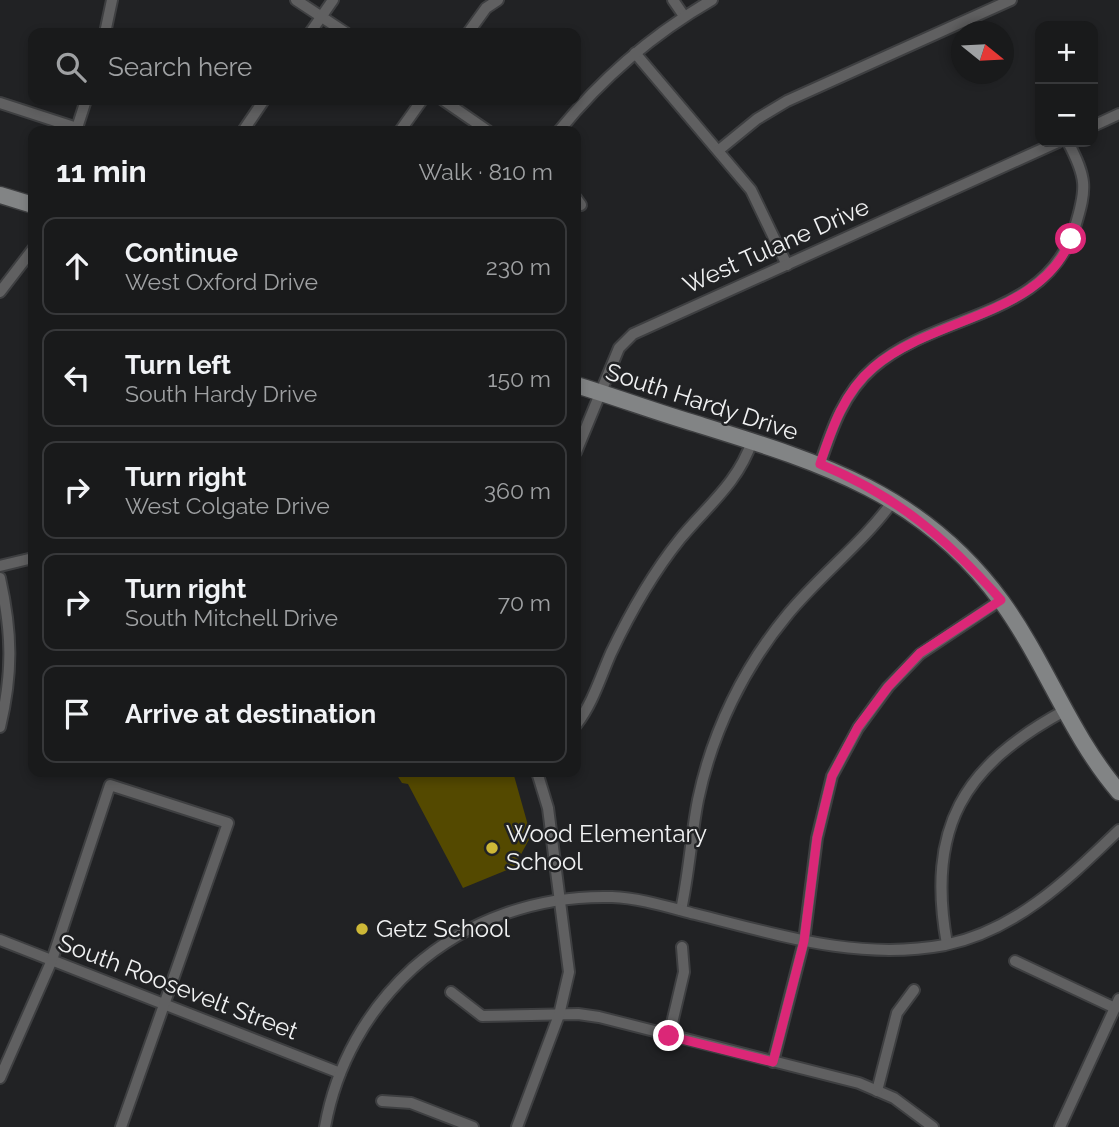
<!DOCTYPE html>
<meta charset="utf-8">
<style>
body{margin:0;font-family:Raleway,sans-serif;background:#222324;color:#f1f3f6}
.controls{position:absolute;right:21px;top:21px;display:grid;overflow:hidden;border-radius:14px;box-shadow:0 4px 10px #0003}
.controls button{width:63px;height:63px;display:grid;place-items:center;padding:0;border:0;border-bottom:2px solid #37383a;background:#191a1b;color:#f1f3f6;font:35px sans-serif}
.compass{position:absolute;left:951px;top:21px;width:63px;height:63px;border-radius:50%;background:#191a1b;box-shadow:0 4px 10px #0003;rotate:108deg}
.stop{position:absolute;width:21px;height:21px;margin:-16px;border:5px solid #db2777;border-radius:50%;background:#fff}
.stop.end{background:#db2777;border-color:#fff;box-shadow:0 2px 7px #0008}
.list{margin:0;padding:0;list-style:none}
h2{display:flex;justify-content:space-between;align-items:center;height:91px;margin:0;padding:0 28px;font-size:30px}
h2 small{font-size:23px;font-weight:400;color:#9fa1a3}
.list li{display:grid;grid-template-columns:46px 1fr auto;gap:21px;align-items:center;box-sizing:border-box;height:98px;margin:0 14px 14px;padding:0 14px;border:2px solid #37383a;border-radius:14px}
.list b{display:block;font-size:26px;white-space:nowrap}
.list p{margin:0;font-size:23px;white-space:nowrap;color:#9fa1a3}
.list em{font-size:23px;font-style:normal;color:#9fa1a3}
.icon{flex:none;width:38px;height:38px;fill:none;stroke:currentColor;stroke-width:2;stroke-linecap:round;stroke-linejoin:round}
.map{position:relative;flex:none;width:1119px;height:1127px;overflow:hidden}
.search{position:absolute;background:#191a1b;box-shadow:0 4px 10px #0003;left:28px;top:28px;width:553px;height:77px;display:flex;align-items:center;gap:18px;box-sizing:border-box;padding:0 24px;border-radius:14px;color:#9fa1a3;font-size:26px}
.panel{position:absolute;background:#191a1b;box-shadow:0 4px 10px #0003;left:28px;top:126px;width:553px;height:651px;border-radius:14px}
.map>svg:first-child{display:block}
</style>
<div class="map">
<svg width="1119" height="1127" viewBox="0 0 1119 1127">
<rect width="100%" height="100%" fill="#212224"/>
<path fill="#544900" d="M 395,772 L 513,772 L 531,836 L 514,867 L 463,888 L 408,784 L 402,783 Z"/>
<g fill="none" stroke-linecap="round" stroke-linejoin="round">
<defs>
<g id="street">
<path d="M 296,0 L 346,33"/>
<path d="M 673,0 L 684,16"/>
<path d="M 105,33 L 112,0"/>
<path d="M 310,33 L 333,0"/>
<path d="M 468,33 L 486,8 L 498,0"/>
<path d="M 635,53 L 751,190 L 787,265"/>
<path d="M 443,100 L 488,131"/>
<path d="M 0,103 L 77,128"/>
<path d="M 1093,126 L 1119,114"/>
<path d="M 76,131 L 86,100"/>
<path d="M 243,131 L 264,100"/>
<path d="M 400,131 L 422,100"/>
<path d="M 559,131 C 602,78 653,34 712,0"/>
<path d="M 719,150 L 757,119 L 787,101 L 1011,0"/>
<path d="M 576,198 L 581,205"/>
<path d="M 0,292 L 33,249"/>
<path d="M 576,452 L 619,348 L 633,334 L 1058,142"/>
<path d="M 820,464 C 832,428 844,393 873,368 C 938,311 1046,320 1075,227 C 1087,188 1087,178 1068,142"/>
<path d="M 0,566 L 33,558"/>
<path d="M 0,578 C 12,632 13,673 0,727"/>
<path d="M 576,725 C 593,703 600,678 611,653 C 630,613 652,574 680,539 C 707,506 738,483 752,441"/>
<path d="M 681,910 C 689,874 691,836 698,800 C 712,732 744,667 788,614 C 821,574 863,543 893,501"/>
<path d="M 0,940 L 340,1073"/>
<path d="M 947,944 C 926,828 963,766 1064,711"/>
<path d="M 1015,961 L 1115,1008"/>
<path d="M 451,992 L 482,1016 L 578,1014 L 599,1017 L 859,1083 L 894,1098 L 933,1127"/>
<path d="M 669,1036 L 684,972 L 682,947"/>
<path d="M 773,1062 L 804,941 L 817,838 L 832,776 L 858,728 L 888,687 L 920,654 L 1001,600"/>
<path d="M 0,1078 L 52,960 L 110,785 L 228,823 L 121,1127"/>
<path d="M 877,1091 L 897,1013 L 914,990"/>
<path d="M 382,1101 L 411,1103 L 473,1127"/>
<path d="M 325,1127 C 336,1065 367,1010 413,968 C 468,919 539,895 612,897 C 640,898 668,907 695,914 C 779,935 858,961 945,945 C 1017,930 1068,879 1119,830"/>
<path d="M 517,1127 L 559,1015 L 569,972 L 548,808 L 537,772"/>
<path d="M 1060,1127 L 1119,999"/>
</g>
<g id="secondary">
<path d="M 0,195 L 33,205"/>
<path d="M 576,385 C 616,397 656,412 697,424 C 819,462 923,493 1002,602 C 1046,663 1070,735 1119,792"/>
</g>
</defs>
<use href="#street" stroke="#3e3f41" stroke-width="14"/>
<use href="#secondary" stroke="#3e3f41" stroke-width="19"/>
<use href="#street" stroke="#606061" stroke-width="10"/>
<use href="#secondary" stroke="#828485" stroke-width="16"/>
</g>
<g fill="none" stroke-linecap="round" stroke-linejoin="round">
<path stroke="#db2777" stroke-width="9" d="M 669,1036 L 773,1062 L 804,941 L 817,838 L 832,776 L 858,727 L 888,687 L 920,653 L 1001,600 C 946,538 897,496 820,464 C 832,428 844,392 874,367 C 933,317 1041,316 1071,239"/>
</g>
<g fill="#ceb837" stroke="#212224" stroke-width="2.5">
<circle cx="492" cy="848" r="7"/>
<circle cx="362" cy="929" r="7"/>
</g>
<g text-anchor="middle" stroke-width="5" stroke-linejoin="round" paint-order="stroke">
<g font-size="24" fill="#f0f1f2" stroke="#212224">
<text transform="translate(776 246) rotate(-24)" y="8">West Tulane Drive</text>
<text transform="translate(702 402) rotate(18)" y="8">South Hardy Drive</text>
<text transform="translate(178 987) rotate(21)" y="8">South Roosevelt Street</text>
</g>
<g font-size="24" fill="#f0f1f2" stroke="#212224" text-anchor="start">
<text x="506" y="842">Wood Elementary<tspan x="506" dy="28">School</tspan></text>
<text x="376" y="937">Getz School</text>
</g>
</g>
</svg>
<div class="controls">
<button>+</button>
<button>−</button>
</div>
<svg class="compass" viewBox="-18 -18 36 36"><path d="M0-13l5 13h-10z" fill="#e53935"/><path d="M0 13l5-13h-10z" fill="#9fa1a3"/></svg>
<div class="stop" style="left:1071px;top:239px"></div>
<div class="stop end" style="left:669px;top:1036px"></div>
<div class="search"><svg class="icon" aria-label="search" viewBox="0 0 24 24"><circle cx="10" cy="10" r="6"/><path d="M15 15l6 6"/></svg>Search here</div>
<section class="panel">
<h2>11 min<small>Walk · 810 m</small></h2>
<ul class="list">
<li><svg class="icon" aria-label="ahead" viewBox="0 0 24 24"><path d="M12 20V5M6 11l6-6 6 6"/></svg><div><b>Continue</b><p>West Oxford Drive</p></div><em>230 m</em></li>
<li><svg class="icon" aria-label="left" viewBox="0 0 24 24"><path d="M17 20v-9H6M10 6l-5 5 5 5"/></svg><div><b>Turn left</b><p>South Hardy Drive</p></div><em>150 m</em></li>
<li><svg class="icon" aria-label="right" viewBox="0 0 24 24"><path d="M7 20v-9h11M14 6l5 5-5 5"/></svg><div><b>Turn right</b><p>West Colgate Drive</p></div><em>360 m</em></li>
<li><svg class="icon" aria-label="right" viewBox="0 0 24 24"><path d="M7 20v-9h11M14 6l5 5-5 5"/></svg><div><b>Turn right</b><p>South Mitchell Drive</p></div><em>70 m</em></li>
<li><svg class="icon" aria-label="arrive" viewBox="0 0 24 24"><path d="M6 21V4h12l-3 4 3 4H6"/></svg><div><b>Arrive at destination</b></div></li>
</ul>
</section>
</div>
